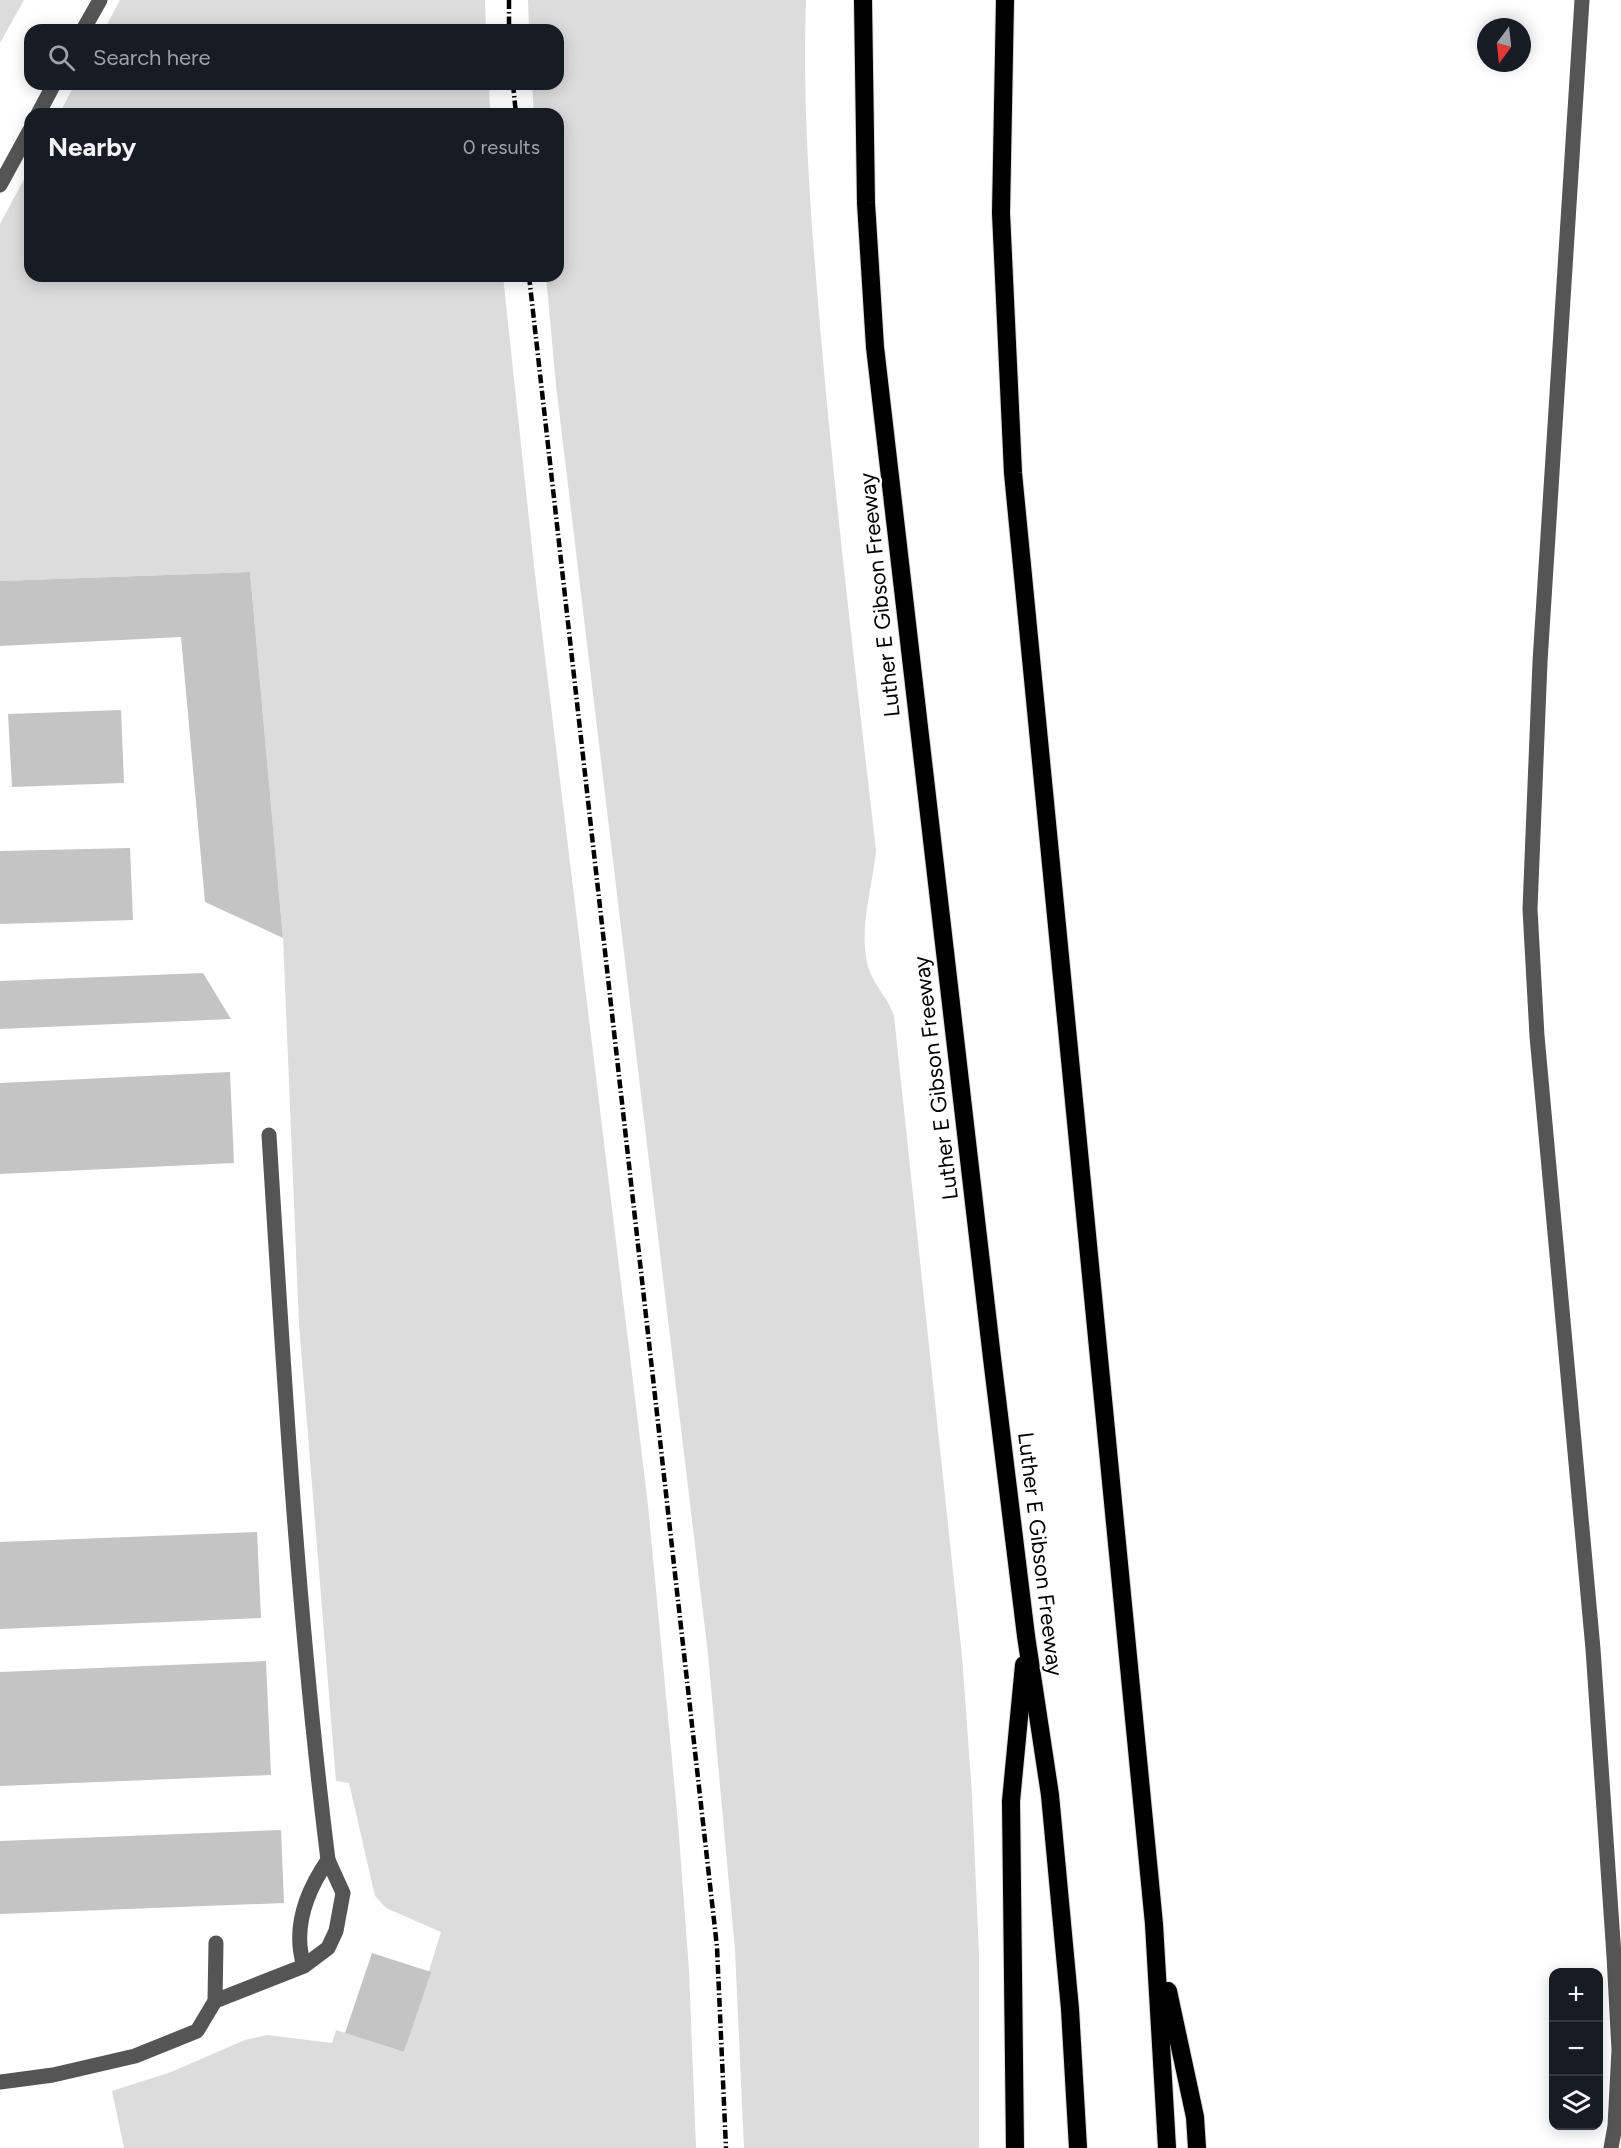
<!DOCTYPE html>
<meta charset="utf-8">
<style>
body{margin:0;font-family:Figtree,sans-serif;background:#242831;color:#f1f3f6}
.controls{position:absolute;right:18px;bottom:18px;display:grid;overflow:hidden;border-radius:12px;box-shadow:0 3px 15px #0003}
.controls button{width:54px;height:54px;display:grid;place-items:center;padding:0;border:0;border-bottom:2px solid #363941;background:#171b24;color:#f1f3f6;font:30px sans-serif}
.compass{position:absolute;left:1477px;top:18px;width:54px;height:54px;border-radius:50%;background:#171b24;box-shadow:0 3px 15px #0003;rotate:195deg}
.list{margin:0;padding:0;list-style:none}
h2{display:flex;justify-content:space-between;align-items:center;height:78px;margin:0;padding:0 24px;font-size:26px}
h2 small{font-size:20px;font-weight:400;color:#9ea1a6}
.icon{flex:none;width:33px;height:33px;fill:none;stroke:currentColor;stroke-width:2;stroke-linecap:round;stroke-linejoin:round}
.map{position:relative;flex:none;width:1621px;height:2148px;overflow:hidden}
.search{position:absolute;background:#171b24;box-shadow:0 3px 15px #0003;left:24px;top:24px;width:540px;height:66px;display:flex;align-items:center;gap:15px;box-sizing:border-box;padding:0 21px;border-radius:18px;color:#9ea1a6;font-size:22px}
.panel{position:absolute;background:#171b24;box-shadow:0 3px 15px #0003;left:24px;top:108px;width:540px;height:174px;border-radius:18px}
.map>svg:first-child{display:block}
</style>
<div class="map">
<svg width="1621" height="2148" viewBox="0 0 1621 2148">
<rect width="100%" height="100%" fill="#fff"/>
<g fill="#dcdcdc">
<path d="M 0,0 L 24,0 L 0,43 Z"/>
<path d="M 120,0 L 485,0 L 486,30 L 104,30 Z"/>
<path d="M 528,0 L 806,0 C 802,108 811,219 820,326 C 835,501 856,676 876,850 C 873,887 859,925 867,962 C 871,983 888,997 894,1016 L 962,1656 L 972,1794 L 979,1954 L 979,2148 L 744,2148 L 735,1950 L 708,1654 L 556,385 L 546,276 L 558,276 L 558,114 L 534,114 L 532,84 L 558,84 L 558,30 L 529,30 Z"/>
<path d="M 75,84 L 489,84 L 490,114 L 59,114 Z"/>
<path d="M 30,168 L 30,276 L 503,276 L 534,566 L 648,1505 L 678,1823 L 689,1970 L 696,2148 L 124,2148 L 112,2091 L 171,2072 L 245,2040 L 267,2035 L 332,2043 L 336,2030 L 404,2052 L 441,1932 L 386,1908 L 375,1896 L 349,1783 L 336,1781 L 299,1324 L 283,938 L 250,572 L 0,581 L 0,224 Z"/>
</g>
<g fill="#c4c4c4">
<path d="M 250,572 L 283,938 L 205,902 L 181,637 L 0,646 L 0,581 Z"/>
<path d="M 121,710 L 124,783 L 12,787 L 8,714 Z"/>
<path d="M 130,848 L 133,920 L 0,924 L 0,851 Z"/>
<path d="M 203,973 L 231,1019 L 0,1029 L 0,981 Z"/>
<path d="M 230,1072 L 234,1163 L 0,1174 L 0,1083 Z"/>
<path d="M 257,1532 L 261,1618 L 0,1629 L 0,1542 Z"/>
<path d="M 266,1661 L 271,1775 L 0,1786 L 0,1672 Z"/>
<path d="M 281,1830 L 284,1903 L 0,1914 L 0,1841 Z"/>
<path d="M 372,1953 L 431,1972 L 404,2052 L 345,2033 Z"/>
</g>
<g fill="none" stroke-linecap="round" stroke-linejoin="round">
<defs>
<g id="highway">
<path d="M 863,0 L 866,203 L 875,347 L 992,1358 L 1026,1636 L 1050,1795 L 1070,2009 L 1078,2148"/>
<path d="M 1005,0 L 1001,213 L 1013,473 L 1154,1924 L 1167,2148"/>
<path d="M 1168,1991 L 1195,2117 L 1197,2148"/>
<path d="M 1015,2148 L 1011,1801 L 1024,1665"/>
</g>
</defs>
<use href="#highway" stroke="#dbdbdb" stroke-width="20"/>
<g stroke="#555" stroke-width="15">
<path d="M 1582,0 L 1540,662 L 1530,909 L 1537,1036 L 1593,1649 L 1614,1956 L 1619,2050 L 1615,2126 L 1611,2148"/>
<path d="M 83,30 L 100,0"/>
<path d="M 38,114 L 54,84"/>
<path d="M 0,185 L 30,130"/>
<path d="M 269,1135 C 284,1377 298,1619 328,1860"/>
<path d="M 215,2001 L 304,1966 L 328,1948 L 336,1931 L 343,1893 L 328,1860 C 306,1892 292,1928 304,1966"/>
<path d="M 0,2082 L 53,2075 L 135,2056 L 197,2031 L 215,2001 L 216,1943"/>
</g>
<use href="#highway" stroke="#000" stroke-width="18"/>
<g stroke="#000" stroke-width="4.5" stroke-dasharray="9 3 1.5 3" stroke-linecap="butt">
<path d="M 509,0 L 509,30"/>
<path d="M 513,84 L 516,114"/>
<path d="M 529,276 L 717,1947 L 726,2148"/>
</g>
</g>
<g text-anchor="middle" stroke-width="5" stroke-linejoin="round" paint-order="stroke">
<g font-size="22" fill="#000" stroke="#fff">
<text transform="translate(879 595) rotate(-96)" y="8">Luther E Gibson Freeway</text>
<text transform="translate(935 1078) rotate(-97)" y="8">Luther E Gibson Freeway</text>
<text transform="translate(1041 1554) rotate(83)" y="8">Luther E Gibson Freeway</text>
</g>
</g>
</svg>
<div class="controls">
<button>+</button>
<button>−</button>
<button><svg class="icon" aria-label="layers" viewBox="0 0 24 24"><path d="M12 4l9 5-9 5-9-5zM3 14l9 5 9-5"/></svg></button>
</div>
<svg class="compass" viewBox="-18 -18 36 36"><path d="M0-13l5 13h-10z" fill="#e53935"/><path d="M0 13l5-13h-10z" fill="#9ea1a6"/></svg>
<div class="search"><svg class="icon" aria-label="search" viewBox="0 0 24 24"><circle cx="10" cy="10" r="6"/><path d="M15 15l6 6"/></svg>Search here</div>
<section class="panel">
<h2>Nearby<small>0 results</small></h2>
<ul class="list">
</ul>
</section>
</div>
